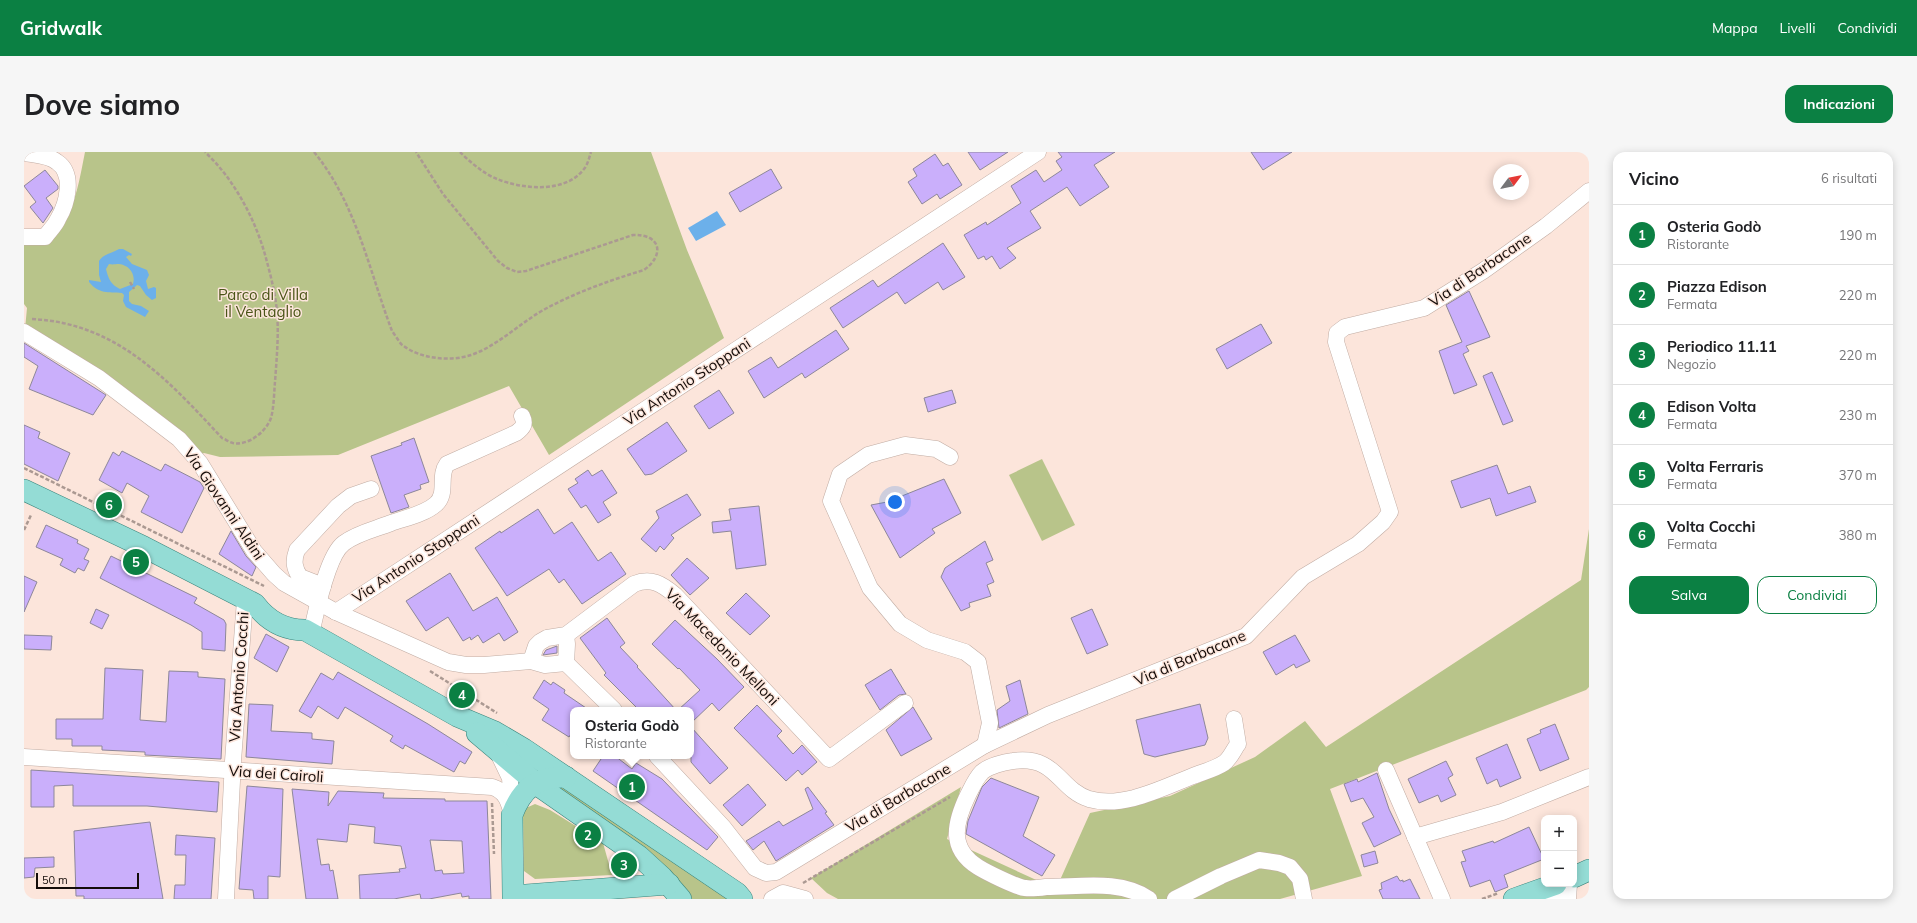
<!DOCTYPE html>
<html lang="it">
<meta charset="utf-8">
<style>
body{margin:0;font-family:Mulish,sans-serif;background:#f6f6f6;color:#202124}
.controls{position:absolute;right:12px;bottom:12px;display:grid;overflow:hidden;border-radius:8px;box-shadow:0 2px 10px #0003}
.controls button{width:36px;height:36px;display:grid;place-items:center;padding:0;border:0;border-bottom:1px solid #e0e0e0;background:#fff;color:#202124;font:20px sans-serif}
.compass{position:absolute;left:1469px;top:12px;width:36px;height:36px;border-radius:50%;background:#fff;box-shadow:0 2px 10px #0003;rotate:58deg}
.scale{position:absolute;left:12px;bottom:10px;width:103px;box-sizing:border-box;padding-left:4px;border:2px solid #140c09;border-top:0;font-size:11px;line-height:14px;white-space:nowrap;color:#140c09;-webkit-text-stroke:3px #fce5db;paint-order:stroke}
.you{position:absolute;left:871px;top:350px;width:14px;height:14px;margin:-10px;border:3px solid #fff;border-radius:50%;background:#1a73e8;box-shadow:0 0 0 6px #1a73e833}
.badge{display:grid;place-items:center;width:26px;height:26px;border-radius:50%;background:#0b8043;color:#fff;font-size:13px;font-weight:700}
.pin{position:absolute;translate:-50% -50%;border:2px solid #fff;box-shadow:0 1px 4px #0006}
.popup{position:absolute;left:546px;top:555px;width:124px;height:52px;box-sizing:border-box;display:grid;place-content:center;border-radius:8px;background:#fff;filter:drop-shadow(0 1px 3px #0005);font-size:13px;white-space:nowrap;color:#757577}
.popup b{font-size:15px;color:#202124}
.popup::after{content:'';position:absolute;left:50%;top:100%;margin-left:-8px;border:8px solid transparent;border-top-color:#fff}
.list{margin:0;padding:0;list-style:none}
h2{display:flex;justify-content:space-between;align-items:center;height:52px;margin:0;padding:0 16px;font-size:17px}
h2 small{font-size:13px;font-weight:400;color:#757577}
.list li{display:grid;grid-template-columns:26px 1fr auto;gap:12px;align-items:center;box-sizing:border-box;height:60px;padding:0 16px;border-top:1px solid #e0e0e0}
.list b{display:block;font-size:15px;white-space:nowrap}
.list p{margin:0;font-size:13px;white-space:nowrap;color:#757577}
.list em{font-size:13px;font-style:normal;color:#757577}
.actions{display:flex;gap:8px;padding:12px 16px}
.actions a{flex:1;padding:9px 0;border:1px solid #0b8043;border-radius:12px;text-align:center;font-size:14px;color:#0b8043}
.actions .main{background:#0b8043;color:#fff}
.map{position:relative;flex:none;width:1565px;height:747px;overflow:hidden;border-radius:12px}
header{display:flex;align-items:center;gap:24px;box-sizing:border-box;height:56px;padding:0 20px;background:#0b8043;color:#fff}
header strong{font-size:19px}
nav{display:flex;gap:22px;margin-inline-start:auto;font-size:14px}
.intro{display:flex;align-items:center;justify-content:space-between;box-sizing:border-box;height:96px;padding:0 24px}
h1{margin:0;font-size:28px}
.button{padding:10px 18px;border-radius:12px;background:#0b8043;color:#fff;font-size:14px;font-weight:700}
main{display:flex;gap:24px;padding:0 24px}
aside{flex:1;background:#fff;border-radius:12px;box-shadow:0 2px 10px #0003}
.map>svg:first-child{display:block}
</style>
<header>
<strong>Gridwalk</strong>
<nav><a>Mappa</a><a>Livelli</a><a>Condividi</a></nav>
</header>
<div class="intro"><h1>Dove siamo</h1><a class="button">Indicazioni</a></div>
<main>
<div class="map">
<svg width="1565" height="747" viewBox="0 0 1565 747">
<rect width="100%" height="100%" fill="#fce5db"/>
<g fill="#b8c48a">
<path d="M 61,0 L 627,0 L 663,98 L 700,186 L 525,303 L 485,234 L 314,303 L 196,305 L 180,301 L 176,303 L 58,207 L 35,192 L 1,177 L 3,156 L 0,152 L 0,93 C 7,92 19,92 24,88 C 50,68 55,30 61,0 Z"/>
<path d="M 1018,307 L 1051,373 L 1018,389 L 985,323 Z"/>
<path d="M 1565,377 L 1565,535 L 1562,538 L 1306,637 L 1338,724 L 1256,747 L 814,747 L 803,741 L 787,726 L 937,635 L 923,687 L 1032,737 L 1066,661 L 1146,644 L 1231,605 L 1281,569 L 1302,595 L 1557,428 Z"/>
<path d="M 533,630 L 712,747 L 665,747 L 534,639 Z"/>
<path d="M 511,652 L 526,658 L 579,691 L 588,723 L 511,727 L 500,719 L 499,663 L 502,656 Z"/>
</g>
<g fill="#6cb0ea" fill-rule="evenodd">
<path d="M 693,59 L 702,73 L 672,89 L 664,76 Z"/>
<path d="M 95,97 L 99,97 L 108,102 L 107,104 L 105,103 L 102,105 L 108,112 L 123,118 L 125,123 L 122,129 L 124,137 L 130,135 L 132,136 L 132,146 L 128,148 L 122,143 L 116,134 L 113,133 L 105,140 L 105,149 L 108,152 L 117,154 L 125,159 L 121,165 L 102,155 L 99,149 L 100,143 L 98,141 C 84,140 75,142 65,130 L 65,128 L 77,130 L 75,123 L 75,109 C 79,102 89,101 95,97 ZM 85,112 C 89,113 91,112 95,112 C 105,113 112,122 109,132 L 96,137 C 87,133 84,126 82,117 Z"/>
</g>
<g fill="#caaffb" stroke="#8d8799" fill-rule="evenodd">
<path d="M 944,0 L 984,0 L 956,18 Z"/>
<path d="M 1034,0 L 1091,0 L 1070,13 L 1085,35 L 1056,54 L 1043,35 L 1006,59 L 1017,76 L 983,96 L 992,106 L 976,117 L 968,104 L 962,108 L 960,104 L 954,107 L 940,83 L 962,70 L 963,73 L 997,51 L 987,34 L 1012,18 L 1020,30 L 1038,18 L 1032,9 L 1038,5 Z"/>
<path d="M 1227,0 L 1268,0 L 1239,18 Z"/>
<path d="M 911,2 L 919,14 L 924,11 L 938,33 L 916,47 L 913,42 L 898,52 L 884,30 L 893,24 L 889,17 Z"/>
<path d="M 747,17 L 758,36 L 716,60 L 705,41 Z"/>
<path d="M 21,18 L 34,34 L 34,37 L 22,46 L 29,56 L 19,71 L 6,55 L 12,50 L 0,34 Z"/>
<path d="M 919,91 L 941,125 L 919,138 L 914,130 L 881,152 L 873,140 L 819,176 L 806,156 L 849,128 L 854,135 Z"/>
<path d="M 1445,139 L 1466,185 L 1442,194 L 1445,199 L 1439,202 L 1453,233 L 1430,242 L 1415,199 L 1438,190 L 1422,153 Z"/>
<path d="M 1237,172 L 1248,191 L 1203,217 L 1192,197 Z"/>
<path d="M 812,178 L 825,197 L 781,226 L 778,221 L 740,246 L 724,219 L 747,205 L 754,216 Z"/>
<path d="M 0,191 L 82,243 L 69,263 L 5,237 L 14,214 L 0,205 Z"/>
<path d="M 1468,220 L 1489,269 L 1479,273 L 1459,224 Z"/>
<path d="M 695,238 L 710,261 L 685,277 L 670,254 Z"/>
<path d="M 928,238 L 932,251 L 904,260 L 900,246 Z"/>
<path d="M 643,270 L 663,299 L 628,322 L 621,323 L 603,297 Z"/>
<path d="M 0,273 L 16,280 L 14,286 L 46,301 L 34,329 L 0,312 Z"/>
<path d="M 390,286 L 405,330 L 396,333 L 397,337 L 380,343 L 385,355 L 367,361 L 347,304 L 378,293 L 377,291 Z"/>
<path d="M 98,299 L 137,319 L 141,312 L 176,330 L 180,336 L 158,381 L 117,360 L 125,344 L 103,331 L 98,341 L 75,328 L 89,300 L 95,304 Z"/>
<path d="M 1473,313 L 1484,342 L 1506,334 L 1512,350 L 1472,364 L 1466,346 L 1437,356 L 1427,329 Z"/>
<path d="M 564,318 L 568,324 L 578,318 L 593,341 L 579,350 L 587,363 L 574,371 L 562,353 L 557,356 L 544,337 L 554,331 L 551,327 Z"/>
<path d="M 920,327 L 937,361 L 908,377 L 911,381 L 876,406 L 847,353 L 863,350 Z"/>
<path d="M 663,342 L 677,363 L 647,383 L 650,386 L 640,398 L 636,394 L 632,400 L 617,387 L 635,366 L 632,359 Z"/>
<path d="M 735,354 L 742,413 L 712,417 L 707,379 L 689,381 L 688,370 L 707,368 L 705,357 Z"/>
<path d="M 514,357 L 530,382 L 548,370 L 574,409 L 587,400 L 602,422 L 558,452 L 540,427 L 535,431 L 525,417 L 483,444 L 451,396 L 476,379 L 477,381 Z"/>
<path d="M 22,373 L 54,388 L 53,391 L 65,397 L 60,407 L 65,409 L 60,419 L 54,416 L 51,421 L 36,413 L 39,407 L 12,395 Z"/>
<path d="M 207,379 L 222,404 L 232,415 L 228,424 L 195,402 Z"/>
<path d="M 961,389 L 969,408 L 962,411 L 970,430 L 963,433 L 967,444 L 945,451 L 946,455 L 937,459 L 917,425 L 921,416 Z"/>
<path d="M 87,404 L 173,446 L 170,451 L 200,468 L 202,472 L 201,499 L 178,497 L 178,480 L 167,473 L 76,426 Z"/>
<path d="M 663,406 L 685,426 L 666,443 L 647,423 Z"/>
<path d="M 426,421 L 449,459 L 473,445 L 494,480 L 480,489 L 475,481 L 459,491 L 454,483 L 447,488 L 446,485 L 439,489 L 424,465 L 402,479 L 382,449 Z"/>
<path d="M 0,424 L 13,430 L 0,460 Z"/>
<path d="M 722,441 L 746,464 L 726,483 L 702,461 Z"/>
<path d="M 72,457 L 85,463 L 78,477 L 66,471 Z"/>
<path d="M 1068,457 L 1084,493 L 1063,502 L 1047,466 Z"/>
<path d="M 583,466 L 601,491 L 596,495 L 614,514 L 613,515 L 652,558 L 615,558 L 580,523 L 582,521 L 556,486 Z"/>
<path d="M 651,468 L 693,507 L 720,535 L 695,559 L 688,551 L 667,571 L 667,558 L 654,558 L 676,538 L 655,516 L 654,517 L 628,492 Z"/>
<path d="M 242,482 L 265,495 L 253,520 L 230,506 Z"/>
<path d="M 0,483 L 28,484 L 27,498 L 0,497 Z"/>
<path d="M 1271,483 L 1286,509 L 1272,516 L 1270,512 L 1252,523 L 1239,500 Z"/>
<path d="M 533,494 L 533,501 L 519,503 L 522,498 Z"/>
<path d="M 81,516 L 119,518 L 116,568 L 142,570 L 145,519 L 174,520 L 174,525 L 201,527 L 197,607 L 121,603 L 121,600 L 78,598 L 78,594 L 48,594 L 48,587 L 32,587 L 32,567 L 79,567 Z"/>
<path d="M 867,517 L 882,542 L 875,543 L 856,558 L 841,533 Z"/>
<path d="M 314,520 L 404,572 L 448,600 L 441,612 L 436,609 L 430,620 L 381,593 L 379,597 L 366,589 L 369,584 L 321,555 L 314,567 L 294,554 L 287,566 L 275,559 L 297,521 L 309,528 Z"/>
<path d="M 520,528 L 527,533 L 529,530 L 541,538 L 540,541 L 565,558 L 549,558 L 549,579 L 545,585 L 518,568 L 525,557 L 509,546 Z"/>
<path d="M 996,528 L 1004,562 L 975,576 L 973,558 L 986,549 L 982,534 Z"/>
<path d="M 225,552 L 249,553 L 247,579 L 288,581 L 288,587 L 310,589 L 308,612 L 222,605 Z"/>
<path d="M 1176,552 L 1184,586 L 1181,593 L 1131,605 L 1120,602 L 1112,568 Z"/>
<path d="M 733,553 L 758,579 L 753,584 L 769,602 L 778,593 L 793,610 L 778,623 L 774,618 L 762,629 L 710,576 Z"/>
<path d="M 889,555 L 908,587 L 877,604 L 862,578 Z"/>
<path d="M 1531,572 L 1545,607 L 1516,619 L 1503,587 L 1517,581 L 1516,578 Z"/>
<path d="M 667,575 L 704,616 L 686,632 L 667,610 Z"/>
<path d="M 1483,592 L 1497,626 L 1476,635 L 1473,627 L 1463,632 L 1452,606 Z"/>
<path d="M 579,604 L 591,604 L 608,617 L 612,611 L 638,627 L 694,685 L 683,698 L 569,619 Z"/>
<path d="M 1422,609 L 1429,623 L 1424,626 L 1432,643 L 1417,650 L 1414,643 L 1395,651 L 1384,627 Z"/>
<path d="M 7,618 L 195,630 L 193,660 L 123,654 L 49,654 L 49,633 L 30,634 L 30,655 L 7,655 Z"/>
<path d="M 1353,621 L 1365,657 L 1377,682 L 1350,695 L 1338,671 L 1350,665 L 1339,646 L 1327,650 L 1320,632 L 1333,627 L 1334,630 Z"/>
<path d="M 967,626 L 1015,645 L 999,684 L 1031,703 L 1018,724 L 942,682 L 944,669 L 958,635 Z"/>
<path d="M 724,632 L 742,653 L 718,674 L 699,653 Z"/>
<path d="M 223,634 L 259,637 L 256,725 L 244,724 L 244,747 L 230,747 L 229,738 L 215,737 Z"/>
<path d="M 784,635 L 803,660 L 801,661 L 810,673 L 752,709 L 740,689 L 729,698 L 722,689 L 755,669 L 759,674 L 789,657 L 781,637 Z"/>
<path d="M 268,637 L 305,640 L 304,654 L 314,639 L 360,641 L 359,646 L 421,647 L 421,649 L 463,649 L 467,747 L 445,747 L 445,744 L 438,745 L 437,741 L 405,747 L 397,747 L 396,742 L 370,747 L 336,747 L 335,723 L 376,720 L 375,717 L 382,716 L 377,694 L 350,691 L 351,675 L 325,672 L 323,690 L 293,687 L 297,713 L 305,712 L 306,719 L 309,718 L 314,747 L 282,747 ZM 406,688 L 438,689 L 440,721 L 419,722 L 418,718 L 411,719 Z"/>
<path d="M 126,670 L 139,747 L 60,747 L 60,744 L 52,744 L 50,679 Z"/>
<path d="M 1505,675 L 1520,707 L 1480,723 L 1484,735 L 1471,740 L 1466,728 L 1446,735 L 1437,710 L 1442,709 L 1438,699 L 1469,689 L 1470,691 Z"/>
<path d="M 152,683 L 191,686 L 187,747 L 150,747 L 151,733 L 161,733 L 162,703 L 151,703 Z"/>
<path d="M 1351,699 L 1354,711 L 1340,715 L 1337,703 Z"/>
<path d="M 30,705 L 30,715 L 11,716 L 10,725 L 0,726 L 0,706 Z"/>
<path d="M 1373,724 L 1376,729 L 1379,728 L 1379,730 L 1386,727 L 1396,747 L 1359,747 L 1355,738 L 1358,737 L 1357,731 Z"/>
</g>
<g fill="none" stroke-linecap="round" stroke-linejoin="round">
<defs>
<g id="minor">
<path d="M 0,1 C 11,3 24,3 33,10 C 51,22 43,52 34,67 C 31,74 25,79 21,85 L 0,85"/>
<path d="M 0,180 L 75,226 L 155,287 L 176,311 L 230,399 L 250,422 L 260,431 L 312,460 L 424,510 L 442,513 L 460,513 L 507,509 L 521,513 L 542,511"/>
<path d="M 926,305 L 912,297 L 881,293 L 844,303 L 816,322 L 807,349 L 846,436 L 876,472 L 903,488 L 941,500 L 954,510 L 966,571 L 961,593"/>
<path d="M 299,434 L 276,425 C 270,416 269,409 273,398 L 314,354 L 327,344 L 347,337"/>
<path d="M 312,460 L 1014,0"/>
<path d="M 287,482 C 292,461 303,403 320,391 C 333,381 352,377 367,371 C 381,366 401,362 412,352 C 424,341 414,324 423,312 L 492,281 C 499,276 502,272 498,264"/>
<path d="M 542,483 L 543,492 L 542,511"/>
<path d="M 507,509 L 512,494 L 516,490 L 523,486 L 542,483 L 610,432 C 627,425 638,432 651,443 L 805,607 L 881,551"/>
<path d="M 542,511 L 590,558"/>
<path d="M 475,603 L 486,626 L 488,655"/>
<path d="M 633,604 L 699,675 L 731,716 L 742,721 L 752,720 L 961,593 L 1024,563 L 1222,484 L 1279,425 L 1334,392 L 1359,370 L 1366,360 L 1312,190 L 1313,181 L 1321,175 L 1400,156 L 1459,119 L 1522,74 L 1565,39"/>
<path d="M 0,605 L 468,635 C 482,639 485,650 488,663"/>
<path d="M 1362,618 L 1418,747"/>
<path d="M 1391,685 L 1478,660 L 1565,625"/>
<path d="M 1522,736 L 1532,747"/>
<path d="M 202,747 L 209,609 L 221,448"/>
<path d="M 748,747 L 759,741 L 781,747"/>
<path d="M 1125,747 C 1096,727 1056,735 1022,735 C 1015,736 1007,737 1001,736 C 992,735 962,720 954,715 C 924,696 931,670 944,643 C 948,635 952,626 958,620 C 965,614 980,610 989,609 C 1033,603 1034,637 1065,647 C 1099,657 1138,636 1169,624 C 1179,620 1191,617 1200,611 C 1206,607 1210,597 1214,592 L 1210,567"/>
<path d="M 1151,747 L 1197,724 L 1235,708 L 1255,711 L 1266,715 L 1276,727 L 1280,747"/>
<path d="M 1544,747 L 1545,732"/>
</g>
<g id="major">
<path d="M 0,338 L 120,395 L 231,452 C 243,468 260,478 281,478 L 433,564 L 471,580 L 500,597 L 713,741 L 718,747"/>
<path d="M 453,581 L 519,637 L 615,704 L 638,725 L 657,747"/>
<path d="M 542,625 C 514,624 498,636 488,663 L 489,744 L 645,732"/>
<path d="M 1550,725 L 1565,718"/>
<path d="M 1490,747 L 1532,732"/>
</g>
</defs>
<use href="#minor" stroke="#c1aca3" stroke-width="17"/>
<use href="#major" stroke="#39847b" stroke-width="22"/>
<g stroke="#ab9992" stroke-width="2.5" stroke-dasharray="4 2" stroke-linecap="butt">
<path d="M 290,0 C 332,51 345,118 368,179 C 371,183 374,188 377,192 C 395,207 426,210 447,203 C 474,194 498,169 523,156 C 553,140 587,128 620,118 C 641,103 637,82 609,83 L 502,119 L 493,120 L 483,116 L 474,109 L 419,42 L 392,0"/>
<path d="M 436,0 C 446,10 460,22 473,27 C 498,37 541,42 560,17 C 564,12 565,6 567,0"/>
<path d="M 106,130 L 110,137"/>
<path d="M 8,167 C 93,171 144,228 198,286 C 201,287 205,290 209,291 C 224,294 242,280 247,266 C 250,255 250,241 251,230 C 253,201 256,173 251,145 C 249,133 246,121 243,110 C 233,70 211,28 181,0"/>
<path d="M 0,316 L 240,434"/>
<path d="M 0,378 L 7,363"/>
<path d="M 406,519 L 473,561"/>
<path d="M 468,651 L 470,702"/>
<path d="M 779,731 L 926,645"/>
<path d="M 1458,747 L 1475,741"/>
</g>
<use href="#minor" stroke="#fff" stroke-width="16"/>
<use href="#major" stroke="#94dcd5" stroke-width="21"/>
</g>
<g text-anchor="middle" stroke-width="3" stroke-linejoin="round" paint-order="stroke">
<g font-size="15" fill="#140c09" stroke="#fce5db">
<text transform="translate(1456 118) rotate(-34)" y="5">Via di Barbacane</text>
<text transform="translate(663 230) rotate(-33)" y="5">Via Antonio Stoppani</text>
<text transform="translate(200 352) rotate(56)" y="5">Via Giovanni Aldini</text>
<text transform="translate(392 407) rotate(-33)" y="5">Via Antonio Stoppani</text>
<text transform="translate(698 495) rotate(46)" y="5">Via Macedonio Melloni</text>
<text transform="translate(1166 506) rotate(-23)" y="5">Via di Barbacane</text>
<text transform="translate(215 525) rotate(-86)" y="5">Via Antonio Cocchi</text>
<text transform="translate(252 622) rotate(4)" y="5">Via dei Cairoli</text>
<text transform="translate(874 646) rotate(-31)" y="5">Via di Barbacane</text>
</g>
<g font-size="15" fill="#4a5417" stroke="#fce5db">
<text x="239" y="148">Parco di Villa<tspan x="239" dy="17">il Ventaglio</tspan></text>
</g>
</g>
</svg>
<div class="controls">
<button>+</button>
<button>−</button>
</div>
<svg class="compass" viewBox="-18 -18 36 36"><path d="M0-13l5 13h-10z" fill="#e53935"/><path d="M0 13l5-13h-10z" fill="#757577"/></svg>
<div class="scale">50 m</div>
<div class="you"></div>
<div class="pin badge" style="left:608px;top:635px">1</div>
<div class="popup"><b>Osteria Godò</b>Ristorante</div>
<div class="pin badge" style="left:564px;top:683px">2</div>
<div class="pin badge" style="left:600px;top:713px">3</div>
<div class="pin badge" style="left:438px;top:543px">4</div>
<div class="pin badge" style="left:112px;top:410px">5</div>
<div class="pin badge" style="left:85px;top:353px">6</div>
</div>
<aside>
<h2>Vicino<small>6 risultati</small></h2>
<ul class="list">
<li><span class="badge">1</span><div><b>Osteria Godò</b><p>Ristorante</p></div><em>190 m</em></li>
<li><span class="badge">2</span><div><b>Piazza Edison</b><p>Fermata</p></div><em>220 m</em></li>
<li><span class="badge">3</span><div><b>Periodico 11.11</b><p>Negozio</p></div><em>220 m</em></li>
<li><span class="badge">4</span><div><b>Edison Volta</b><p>Fermata</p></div><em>230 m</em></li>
<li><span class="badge">5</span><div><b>Volta Ferraris</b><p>Fermata</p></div><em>370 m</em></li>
<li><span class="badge">6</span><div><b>Volta Cocchi</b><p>Fermata</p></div><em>380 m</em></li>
</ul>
<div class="actions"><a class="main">Salva</a><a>Condividi</a></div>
</aside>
</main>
